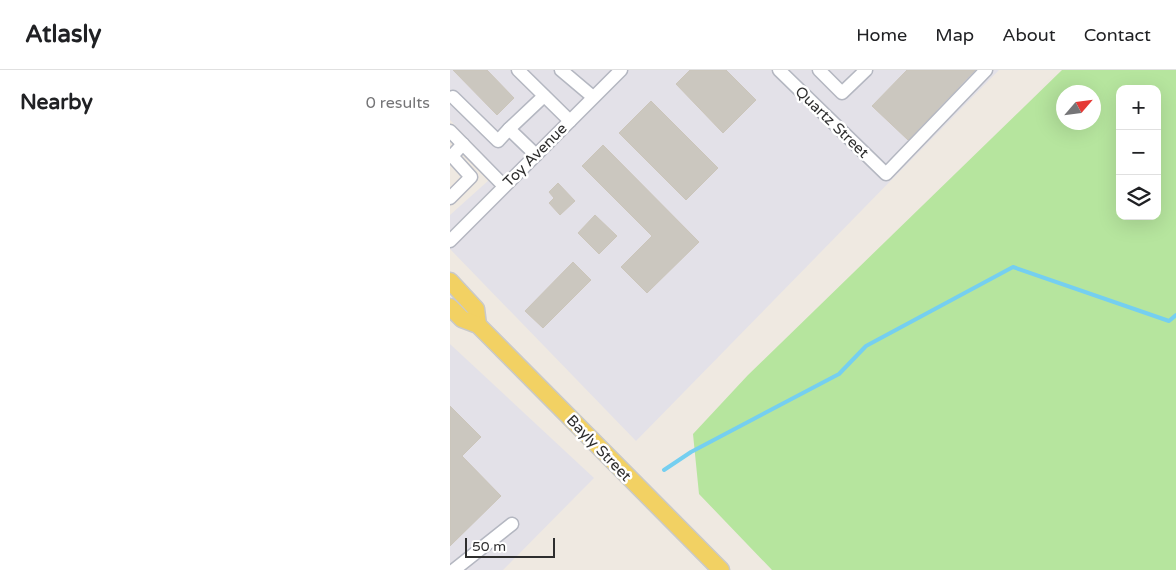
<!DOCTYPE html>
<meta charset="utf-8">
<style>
body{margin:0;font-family:"Varela Round",sans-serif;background:#f6f6f6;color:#202124}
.controls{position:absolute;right:15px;top:15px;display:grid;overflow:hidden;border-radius:10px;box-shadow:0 5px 20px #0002}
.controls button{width:45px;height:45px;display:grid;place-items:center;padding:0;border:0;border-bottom:1px solid #e0e0e0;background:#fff;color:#202124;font:25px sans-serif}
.compass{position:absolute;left:606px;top:15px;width:45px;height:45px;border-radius:50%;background:#fff;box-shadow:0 5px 20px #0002;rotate:62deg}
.scale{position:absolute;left:15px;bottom:12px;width:90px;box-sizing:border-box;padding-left:5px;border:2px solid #2e2e2e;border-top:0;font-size:14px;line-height:18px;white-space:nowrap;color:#2e2e2e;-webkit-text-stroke:4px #fff;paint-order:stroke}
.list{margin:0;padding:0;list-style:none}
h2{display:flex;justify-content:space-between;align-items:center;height:65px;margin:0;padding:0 20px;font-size:21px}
h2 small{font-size:16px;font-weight:400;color:#757577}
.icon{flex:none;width:28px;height:28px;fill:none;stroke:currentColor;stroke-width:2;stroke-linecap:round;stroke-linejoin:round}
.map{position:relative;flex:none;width:726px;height:500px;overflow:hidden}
header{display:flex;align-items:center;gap:30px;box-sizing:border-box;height:70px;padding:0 25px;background:#fff;border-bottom:1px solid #e0e0e0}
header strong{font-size:24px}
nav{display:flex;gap:28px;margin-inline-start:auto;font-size:18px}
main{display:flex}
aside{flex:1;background:#fff}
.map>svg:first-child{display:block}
</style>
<header>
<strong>Atlasly</strong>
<nav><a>Home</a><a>Map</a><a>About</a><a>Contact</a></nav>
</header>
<main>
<aside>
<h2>Nearby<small>0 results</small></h2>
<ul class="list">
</ul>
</aside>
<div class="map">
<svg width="726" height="500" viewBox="0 0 726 500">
<rect width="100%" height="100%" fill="#efe9e1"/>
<g fill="#e3e1e8">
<path d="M 0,0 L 549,0 L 186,371 L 0,179 L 0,145 L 49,101 L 0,50 Z"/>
<path d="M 0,274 L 144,408 L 53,500 L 0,500 Z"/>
</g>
<path fill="#b6e59e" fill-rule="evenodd" d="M 612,0 L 726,0 L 726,500 L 322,500 L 249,424 L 243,364 L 298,305 ZM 670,19 L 707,19 L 707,146 L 670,146 ZM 614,22 L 644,22 L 644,52 L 614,52 Z"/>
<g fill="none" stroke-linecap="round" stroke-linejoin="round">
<path stroke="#75cff0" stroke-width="4" d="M 214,400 L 241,382 L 389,304 L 416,276 L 563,197 L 719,251 L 726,245"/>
</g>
<g fill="#cbc7bf" stroke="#cbc5ba">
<path d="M 3,0 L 37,0 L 64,28 L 47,45 Z"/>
<path d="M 240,0 L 276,0 L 306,30 L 273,63 L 226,14 Z"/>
<path d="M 457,0 L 525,0 L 458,70 L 422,36 Z"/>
<path d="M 201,31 L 268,98 L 236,130 L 169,63 Z"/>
<path d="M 153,75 L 249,172 L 197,223 L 171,197 L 202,166 L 132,96 Z"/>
<path d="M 108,113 L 125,131 L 110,145 L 99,133 L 104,128 L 99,122 Z"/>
<path d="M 145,145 L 167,166 L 149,184 L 128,163 Z"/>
<path d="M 123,192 L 141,210 L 93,258 L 75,241 Z"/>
<path d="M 0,336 L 31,367 L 12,386 L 51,426 L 0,476 Z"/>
</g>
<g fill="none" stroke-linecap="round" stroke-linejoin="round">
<defs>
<g id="minor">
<path d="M 68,0 L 120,51"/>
<path d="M 111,0 L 143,27"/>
<path d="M 329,0 L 436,104 L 536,0"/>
<path d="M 369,0 L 392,23 L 416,0"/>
<path d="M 3,27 L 48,71 L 59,59 L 86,85"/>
<path d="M 59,59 L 94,26"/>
<path d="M 0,61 L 54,116"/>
<path d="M 0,128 L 21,107 L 2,86 L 13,74"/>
<path d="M 0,171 L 171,0"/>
<path d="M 4,500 L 62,454"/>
</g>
<g id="major">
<path d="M 0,211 L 26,239 L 28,255"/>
<path d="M 0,237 L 12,249 L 28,255 L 271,500"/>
</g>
</defs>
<use href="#minor" stroke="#b4b7c1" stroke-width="15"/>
<use href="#major" stroke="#c9c9c9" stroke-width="19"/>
<use href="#minor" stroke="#fff" stroke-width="12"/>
<use href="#major" stroke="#f2d163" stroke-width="16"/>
</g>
<g text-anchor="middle" stroke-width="5" stroke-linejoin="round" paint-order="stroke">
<g font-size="15" fill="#2e2e2e" stroke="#fff">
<text transform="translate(382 52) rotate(44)" y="5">Quartz Street</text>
<text transform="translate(85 85) rotate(-45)" y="5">Toy Avenue</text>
<text transform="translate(149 378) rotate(46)" y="5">Bayly Street</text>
</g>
</g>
</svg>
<div class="controls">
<button>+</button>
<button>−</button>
<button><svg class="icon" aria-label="layers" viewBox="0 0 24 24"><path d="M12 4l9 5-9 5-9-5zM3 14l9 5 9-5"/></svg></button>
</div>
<svg class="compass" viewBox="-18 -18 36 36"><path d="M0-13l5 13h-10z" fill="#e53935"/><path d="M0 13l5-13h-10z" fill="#757577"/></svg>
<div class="scale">50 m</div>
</div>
</main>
